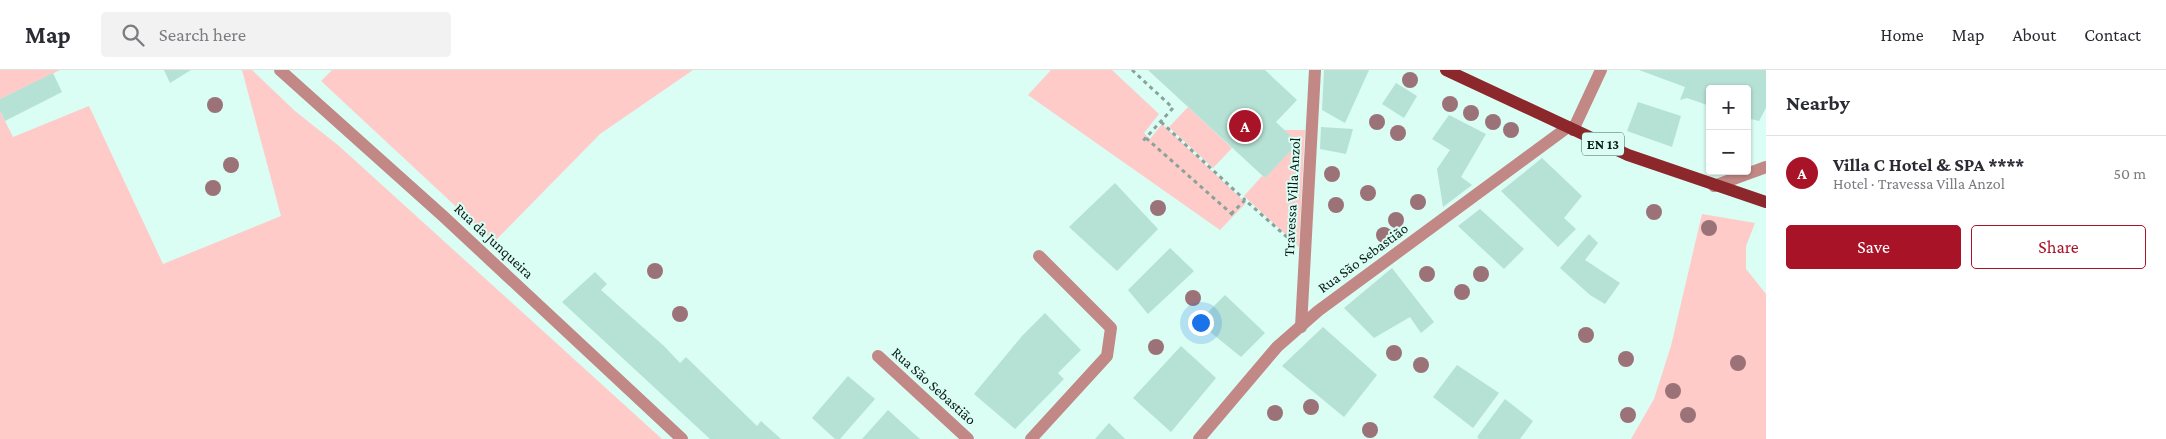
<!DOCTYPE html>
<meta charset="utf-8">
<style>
body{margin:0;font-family:"Crimson Pro",serif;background:#f2f2f3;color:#2b2b33}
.controls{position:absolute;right:15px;top:15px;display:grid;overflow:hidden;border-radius:5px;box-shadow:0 1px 4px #0004}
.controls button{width:45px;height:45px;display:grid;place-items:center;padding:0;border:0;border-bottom:1px solid #e1e1e2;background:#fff;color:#2b2b33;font:25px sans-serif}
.you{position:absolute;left:1200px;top:252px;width:18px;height:18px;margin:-12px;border:4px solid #fff;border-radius:50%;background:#1a73e8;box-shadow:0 0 0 8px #1a73e833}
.badge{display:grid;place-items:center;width:32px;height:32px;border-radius:50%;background:#a91328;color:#fff;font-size:16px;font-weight:700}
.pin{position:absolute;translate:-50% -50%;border:2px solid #fff;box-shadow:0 1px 5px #0006}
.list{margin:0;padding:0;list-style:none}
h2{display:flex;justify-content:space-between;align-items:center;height:65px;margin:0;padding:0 20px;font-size:21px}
h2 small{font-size:16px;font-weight:400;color:#7c7c81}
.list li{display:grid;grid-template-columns:32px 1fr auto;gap:15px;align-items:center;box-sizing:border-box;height:75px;padding:0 20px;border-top:1px solid #e1e1e2}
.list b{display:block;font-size:19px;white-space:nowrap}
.list p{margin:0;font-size:16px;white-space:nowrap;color:#7c7c81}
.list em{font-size:16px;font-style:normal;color:#7c7c81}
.actions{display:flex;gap:10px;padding:15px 20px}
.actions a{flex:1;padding:11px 0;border:1px solid #a91328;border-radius:5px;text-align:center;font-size:18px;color:#a91328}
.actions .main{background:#a91328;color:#fff}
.icon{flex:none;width:28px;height:28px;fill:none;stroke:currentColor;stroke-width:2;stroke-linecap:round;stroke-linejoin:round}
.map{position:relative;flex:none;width:1766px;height:369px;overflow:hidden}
header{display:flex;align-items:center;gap:30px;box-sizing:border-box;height:70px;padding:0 25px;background:#fff;border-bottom:1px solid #e1e1e2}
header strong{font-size:24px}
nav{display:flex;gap:28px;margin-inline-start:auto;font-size:18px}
.search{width:350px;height:45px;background:#f2f2f3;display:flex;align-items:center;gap:12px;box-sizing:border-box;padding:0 18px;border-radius:5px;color:#7c7c81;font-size:19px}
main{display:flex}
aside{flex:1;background:#fff}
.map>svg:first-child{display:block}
</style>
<header>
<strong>Map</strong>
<div class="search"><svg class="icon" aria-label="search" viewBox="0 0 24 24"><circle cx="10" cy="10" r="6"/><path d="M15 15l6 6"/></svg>Search here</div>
<nav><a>Home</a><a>Map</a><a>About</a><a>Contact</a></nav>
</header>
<main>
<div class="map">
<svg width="1766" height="369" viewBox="0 0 1766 369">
<rect width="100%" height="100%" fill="#dafdf4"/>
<g fill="#fecbc9">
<path d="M 0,0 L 60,0 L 0,29 Z"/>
<path d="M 242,0 L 252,0 L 295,41 L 339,76 L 662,369 L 0,369 L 0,41 L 13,67 L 89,36 L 163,194 L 281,146 Z"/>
<path d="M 332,0 L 693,0 L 600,64 L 494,172 L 321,11 Z"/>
<path d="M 1051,0 L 1112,0 L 1159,44 L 1144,63 L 1150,69 L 1162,54 L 1246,133 L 1220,160 L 1028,25 Z"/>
<path d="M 1188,37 L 1232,78 L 1213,98 L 1169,57 Z"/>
<path d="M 1284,60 L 1305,60 L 1299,177 L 1244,126 L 1262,106 L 1265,108 L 1297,73 Z"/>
<path d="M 1702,144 L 1755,153 L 1746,176 L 1746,199 L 1766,224 L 1766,369 L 1631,369 L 1654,329 L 1671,276 Z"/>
</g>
<g fill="#b6e2d6">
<path d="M 164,0 L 191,0 L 170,13 Z"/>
<path d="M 1148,0 L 1265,0 L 1297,30 L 1276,52 L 1298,73 L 1265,108 Z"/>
<path d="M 1324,0 L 1369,0 L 1345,53 L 1322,40 Z"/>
<path d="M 1639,0 L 1766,0 L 1766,38 L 1759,51 L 1747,48 L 1747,19 L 1710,19 L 1710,36 L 1687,28 L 1680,30 L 1685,17 Z"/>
<path d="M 53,3 L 62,22 L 5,51 L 0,41 L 0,29 Z"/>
<path d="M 1396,13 L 1417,26 L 1404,48 L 1382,34 Z"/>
<path d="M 1638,32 L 1681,46 L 1672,77 L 1627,61 Z"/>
<path d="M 1449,45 L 1486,64 L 1461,107 L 1472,115 L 1443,137 L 1437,99 L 1450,80 L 1432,69 Z"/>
<path d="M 1321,57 L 1353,59 L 1346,84 L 1320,79 Z"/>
<path d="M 1542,88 L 1582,126 L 1564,148 L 1576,159 L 1558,177 L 1501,121 Z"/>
<path d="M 1115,113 L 1158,159 L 1117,201 L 1069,157 Z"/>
<path d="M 1480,139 L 1524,179 L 1504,199 L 1458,156 Z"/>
<path d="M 1589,164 L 1598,173 L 1585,190 L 1620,213 L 1605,234 L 1590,225 L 1560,198 Z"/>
<path d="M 1170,178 L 1194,201 L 1148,244 L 1128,220 Z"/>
<path d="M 1392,198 L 1434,252 L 1421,263 L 1410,247 L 1374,268 L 1344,238 Z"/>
<path d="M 595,202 L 607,214 L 601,220 L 665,277 L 680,293 L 686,287 L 757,356 L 761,351 L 781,369 L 710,369 L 562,232 Z"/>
<path d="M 1225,225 L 1265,263 L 1241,287 L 1198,252 Z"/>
<path d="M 1045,243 L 1081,280 L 1058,303 L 1064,309 L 1015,359 L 974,324 L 1022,266 Z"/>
<path d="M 1323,257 L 1377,305 L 1344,347 L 1282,296 Z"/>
<path d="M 1181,276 L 1216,308 L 1171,362 L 1133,328 Z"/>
<path d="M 1457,295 L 1499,323 L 1473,358 L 1433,327 Z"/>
<path d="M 848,306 L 875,329 L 840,369 L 835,369 L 812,348 Z"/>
<path d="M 1505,329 L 1533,351 L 1520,369 L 1479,369 L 1477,367 Z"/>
<path d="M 888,340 L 912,362 L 920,369 L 862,369 Z"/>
<path d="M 1109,353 L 1125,369 L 1095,369 Z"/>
</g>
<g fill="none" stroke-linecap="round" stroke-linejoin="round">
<g stroke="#87a39c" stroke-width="3" stroke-dasharray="4 4" stroke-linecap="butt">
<path d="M 1132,0 L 1173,38 L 1142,72"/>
<path d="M 1161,52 L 1245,130"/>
<path d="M 1146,68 L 1234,146"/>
<path d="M 1231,144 L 1245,130 L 1288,168"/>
</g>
<path stroke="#c28885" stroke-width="12" d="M 1714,116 L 1766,97"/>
<g stroke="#c28885" stroke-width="12">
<path d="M 280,0 L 443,146 L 682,369"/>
<path d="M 1573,60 L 1601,0"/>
<path d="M 1301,257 L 1315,0"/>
<path d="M 878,286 L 968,369"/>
<path d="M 1031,369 L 1107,286 L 1111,258 L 1039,186"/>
<path d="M 1199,369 L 1277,277 L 1318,241 L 1568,57"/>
</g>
<path stroke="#8c272c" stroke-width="12" d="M 1446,0 L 1628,85 L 1766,132"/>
</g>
<g fill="#9a7277">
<circle cx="1410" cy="10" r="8"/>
<circle cx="1450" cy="34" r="8"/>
<circle cx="215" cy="35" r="8"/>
<circle cx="1471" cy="43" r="8"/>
<circle cx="1377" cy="52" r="8"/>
<circle cx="1493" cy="52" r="8"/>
<circle cx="1511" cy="60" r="8"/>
<circle cx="1398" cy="63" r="8"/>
<circle cx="231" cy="95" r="8"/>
<circle cx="1332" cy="104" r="8"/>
<circle cx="213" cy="118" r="8"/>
<circle cx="1368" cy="123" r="8"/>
<circle cx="1418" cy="132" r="8"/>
<circle cx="1336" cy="135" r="8"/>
<circle cx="1158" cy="138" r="8"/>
<circle cx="1654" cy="142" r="8"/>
<circle cx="1396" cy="150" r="8"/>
<circle cx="1709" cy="158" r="8"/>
<circle cx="1384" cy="165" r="8"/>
<circle cx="655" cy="201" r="8"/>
<circle cx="1427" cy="204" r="8"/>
<circle cx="1481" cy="204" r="8"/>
<circle cx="1462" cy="222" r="8"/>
<circle cx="1193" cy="228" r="8"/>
<circle cx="680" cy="244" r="8"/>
<circle cx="1586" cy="265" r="8"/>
<circle cx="1156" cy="277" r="8"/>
<circle cx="1394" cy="283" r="8"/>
<circle cx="1626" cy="289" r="8"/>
<circle cx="1738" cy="293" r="8"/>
<circle cx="1421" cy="295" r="8"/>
<circle cx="1673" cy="321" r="8"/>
<circle cx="1311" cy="337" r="8"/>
<circle cx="1275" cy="343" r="8"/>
<circle cx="1628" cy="345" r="8"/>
<circle cx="1688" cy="345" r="8"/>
<circle cx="1370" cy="360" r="8"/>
</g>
<g text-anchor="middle" stroke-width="4" stroke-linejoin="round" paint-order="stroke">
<rect fill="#dafdf4" stroke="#495f5a" stroke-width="1" x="1582" y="62.5" width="42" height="23" rx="4"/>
<g font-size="14" font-weight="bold" fill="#0b1b18">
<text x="1603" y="79">EN 13</text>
</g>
<g font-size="15" fill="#0b1b18" stroke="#dafdf4">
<text transform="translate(1292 127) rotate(-87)" y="5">Travessa Villa Anzol</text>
<text transform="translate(494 171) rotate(43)" y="5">Rua da Junqueira</text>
<text transform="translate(1363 188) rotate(-36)" y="5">Rua São Sebastião</text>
<text transform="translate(934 316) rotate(42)" y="5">Rua São Sebastião</text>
</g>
</g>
</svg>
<div class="controls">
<button>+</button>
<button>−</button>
</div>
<div class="you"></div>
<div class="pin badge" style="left:1245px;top:56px">A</div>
</div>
<aside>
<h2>Nearby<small></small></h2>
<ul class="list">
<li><span class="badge">A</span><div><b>Villa C Hotel &amp; SPA ****</b><p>Hotel · Travessa Villa Anzol</p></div><em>50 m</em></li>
</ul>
<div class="actions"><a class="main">Save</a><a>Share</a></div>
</aside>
</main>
